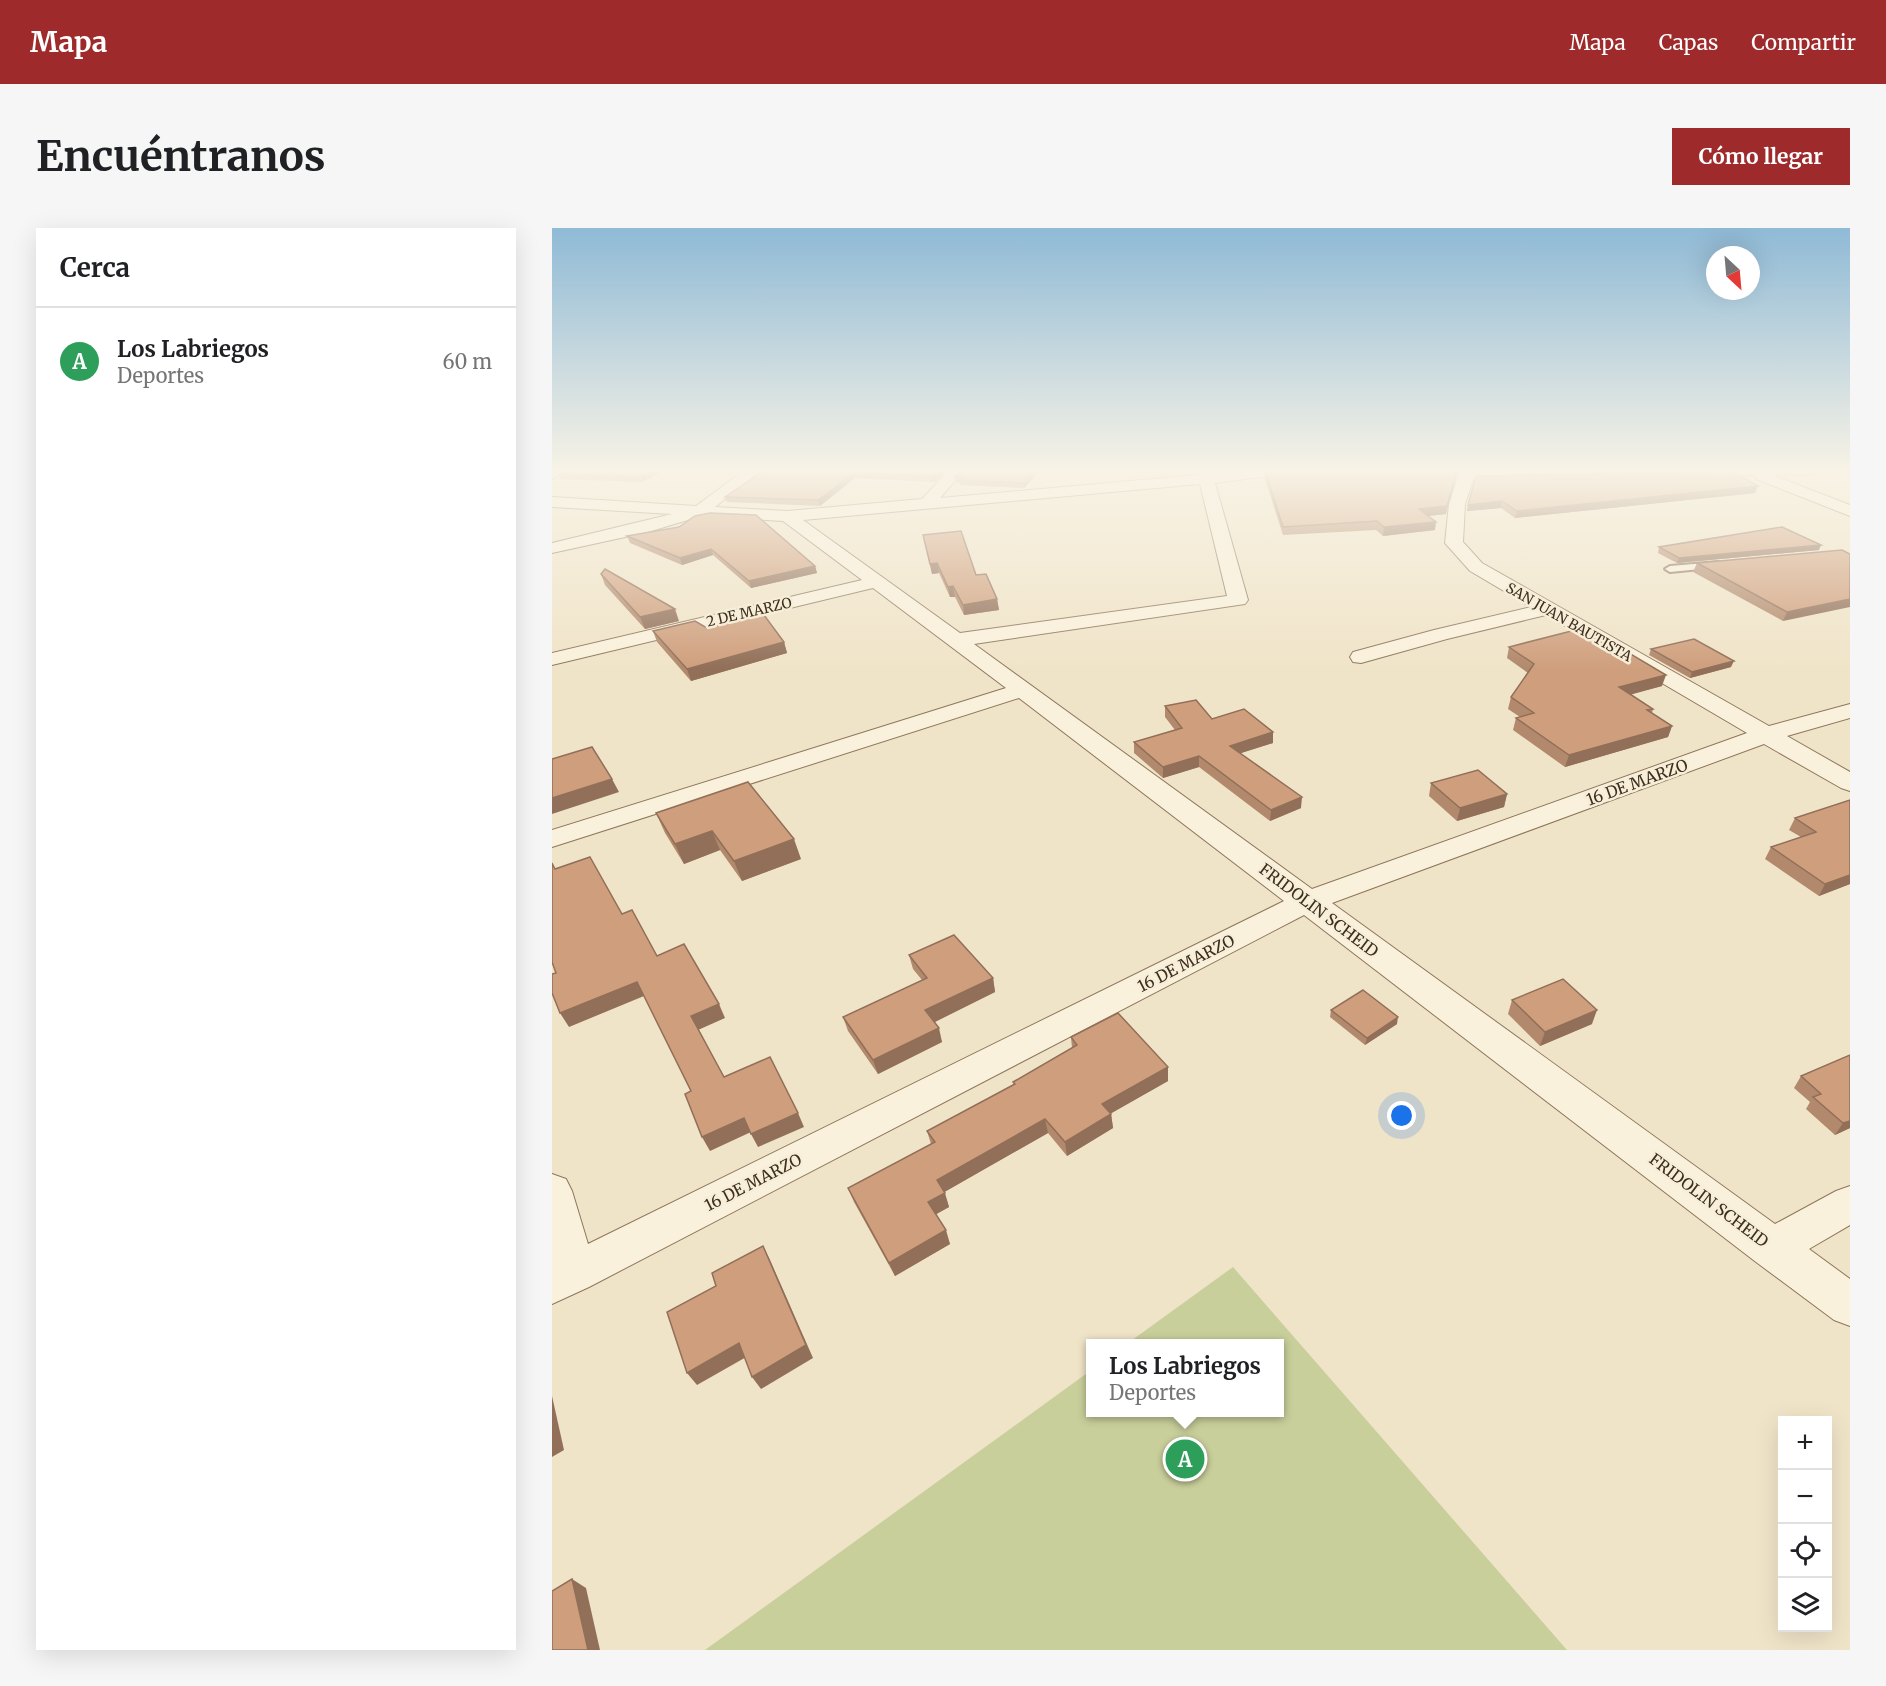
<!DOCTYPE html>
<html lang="es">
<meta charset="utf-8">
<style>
body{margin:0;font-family:Merriweather,serif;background:#f6f6f6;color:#202124}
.controls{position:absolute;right:18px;bottom:18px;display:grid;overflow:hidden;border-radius:0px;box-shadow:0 6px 24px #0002}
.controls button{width:54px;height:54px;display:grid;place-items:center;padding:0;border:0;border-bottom:2px solid #e0e0e0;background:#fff;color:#202124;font:30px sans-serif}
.compass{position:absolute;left:1154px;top:18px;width:54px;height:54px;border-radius:50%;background:#fff;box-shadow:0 6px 24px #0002;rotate:154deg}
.you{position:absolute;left:850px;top:888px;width:21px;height:21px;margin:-15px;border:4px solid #fff;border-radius:50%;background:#1a73e8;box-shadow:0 0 0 9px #1a73e833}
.badge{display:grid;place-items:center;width:39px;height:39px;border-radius:50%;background:#9e2a2b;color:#fff;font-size:20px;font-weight:700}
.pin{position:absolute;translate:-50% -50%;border:3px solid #fff;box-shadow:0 2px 6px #0006}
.popup{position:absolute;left:534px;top:1111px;width:198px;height:78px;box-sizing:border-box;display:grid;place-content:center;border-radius:0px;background:#fff;filter:drop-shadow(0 2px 4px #0005);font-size:20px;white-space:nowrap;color:#757577}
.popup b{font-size:22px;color:#202124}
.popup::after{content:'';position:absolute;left:50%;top:100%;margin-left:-12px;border:12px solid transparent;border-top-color:#fff}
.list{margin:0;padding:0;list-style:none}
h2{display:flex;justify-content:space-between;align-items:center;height:78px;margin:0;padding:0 24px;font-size:26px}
h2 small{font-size:20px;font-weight:400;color:#757577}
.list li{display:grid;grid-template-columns:39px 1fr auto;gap:18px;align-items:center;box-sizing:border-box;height:108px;padding:0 24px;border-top:2px solid #e0e0e0}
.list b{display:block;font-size:22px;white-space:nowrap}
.list p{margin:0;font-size:20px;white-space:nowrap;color:#757577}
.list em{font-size:20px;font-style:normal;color:#757577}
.icon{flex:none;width:33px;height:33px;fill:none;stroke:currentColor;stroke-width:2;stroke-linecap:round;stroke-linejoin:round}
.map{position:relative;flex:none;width:1298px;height:1422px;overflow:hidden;border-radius:0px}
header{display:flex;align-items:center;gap:36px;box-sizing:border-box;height:84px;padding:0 30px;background:#9e2a2b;color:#fff}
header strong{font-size:28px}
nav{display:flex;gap:33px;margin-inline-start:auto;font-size:21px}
.intro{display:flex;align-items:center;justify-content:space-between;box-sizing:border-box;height:144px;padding:0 36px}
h1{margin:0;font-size:42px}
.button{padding:15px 27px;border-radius:0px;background:#9e2a2b;color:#fff;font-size:21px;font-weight:700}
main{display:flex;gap:36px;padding:0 36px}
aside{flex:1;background:#fff;border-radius:0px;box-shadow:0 6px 24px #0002}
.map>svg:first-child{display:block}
</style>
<header>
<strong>Mapa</strong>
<nav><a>Mapa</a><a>Capas</a><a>Compartir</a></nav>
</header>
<div class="intro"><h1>Encuéntranos</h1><a class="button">Cómo llegar</a></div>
<main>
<aside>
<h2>Cerca<small></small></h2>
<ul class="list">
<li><span class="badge" style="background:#2e9e5b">A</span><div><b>Los Labriegos</b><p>Deportes</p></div><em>60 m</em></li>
</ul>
</aside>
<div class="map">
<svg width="1298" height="1422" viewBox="0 0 1298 1422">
<rect width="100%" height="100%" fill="#f0e4c8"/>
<path fill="#c9cf9b" d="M 681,1039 L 1015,1422 L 153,1422 L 538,1143 L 538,1184 L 728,1184 L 728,1116 L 576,1115 Z"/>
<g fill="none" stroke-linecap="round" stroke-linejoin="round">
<defs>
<path id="lane" d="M 1166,334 L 1171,337 L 1169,339 L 1118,344 L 1113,341 L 1118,338 Z"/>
<g id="street">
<path d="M 0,242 L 17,242 L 0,251 Z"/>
<path d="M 193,242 L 209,242 L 163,279 L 235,283 L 370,271 L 397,242 L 412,242 L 388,270 L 646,247 L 645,242 L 659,242 L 660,246 L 695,242 L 738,242 L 731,246 L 663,255 L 696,372 L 693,376 L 422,416 L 760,661 L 1195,505 L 994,387 L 895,411 L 809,435 L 801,434 L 798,429 L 801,424 L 882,402 L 979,379 L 918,343 L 893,315 L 897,276 L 908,242 L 1268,242 L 1261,246 L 1220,247 L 1298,277 L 1298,288 L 1204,251 L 1202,247 L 921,252 L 913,276 L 911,314 L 930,335 L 1217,498 L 1298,476 L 1298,490 L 1235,508 L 1298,544 L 1298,563 L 1289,560 L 1212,516 L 780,675 L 1223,996 L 1284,963 L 1298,958 L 1298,997 L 1257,1021 L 1298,1051 L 1298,1098 L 1282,1092 L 1204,1034 L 752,687 L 37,1059 L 0,1076 L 0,946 L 14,951 L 20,963 L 36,1016 L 732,673 L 467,470 L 0,619 L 0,602 L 454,460 L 321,360 L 0,437 L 0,425 L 310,352 L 231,293 L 149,288 L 96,304 L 0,325 L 0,315 L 120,286 L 0,279 L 0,269 L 144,278 ZM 648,256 L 675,368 L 408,405 L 251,292 Z"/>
</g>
</defs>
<use href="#lane" stroke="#8d765c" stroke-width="4"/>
<use href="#street" stroke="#8d765c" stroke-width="2"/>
<use href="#lane" fill="#faf1dc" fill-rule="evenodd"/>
<use href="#street" fill="#faf1dc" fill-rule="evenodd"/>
</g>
<g fill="#b2896c">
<path d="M 16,242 L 112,242 L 90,254 L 9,251 L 7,246 Z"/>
<path d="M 213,242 L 395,242 L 383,254 L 303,250 L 268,278 L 175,274 L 173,269 Z"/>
<path d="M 410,242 L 488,242 L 472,260 L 408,257 L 408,255 L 404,254 L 403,249 Z"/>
<path d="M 713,243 L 894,286 L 876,288 L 883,302 L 831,308 L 824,302 L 731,307 L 713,251 Z"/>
<path d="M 924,248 L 1206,258 L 1203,265 L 963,290 L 949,280 L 915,283 Z"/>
<path d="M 127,299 L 263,338 L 265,345 L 199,360 L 161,327 L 130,337 L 78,315 L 75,308 Z"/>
<path d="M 371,307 L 424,347 L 445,371 L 447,382 L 412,387 L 403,369 L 398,369 L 387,345 L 380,346 Z"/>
<path d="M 1107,319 L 1267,322 L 1125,335 L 1106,325 Z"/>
<path d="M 1298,326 L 1231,393 L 1141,344 L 1145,335 Z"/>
<path d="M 49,346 L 127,393 L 93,401 L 53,357 Z"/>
<path d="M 155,400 L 232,414 L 235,425 L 139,453 L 105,414 L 101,403 Z"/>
<path d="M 957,419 L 1110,458 L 1079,466 L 1101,481 L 1100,485 L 1120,498 L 1116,509 L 1013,539 L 961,502 L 964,490 L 968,489 L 956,481 L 959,469 L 976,445 L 955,430 Z"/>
<path d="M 1099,421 L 1179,439 L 1138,450 L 1097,427 Z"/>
<path d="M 613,478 L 660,491 L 721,515 L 688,525 L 749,580 L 718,593 L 647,539 L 611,550 L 582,525 L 582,514 L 623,502 L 613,489 Z"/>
<path d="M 879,555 L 955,566 L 952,579 L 905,593 L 877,568 Z"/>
<path d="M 1298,572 L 1298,656 L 1267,668 L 1213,631 L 1219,619 L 1249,609 L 1237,602 L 1243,590 Z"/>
<path d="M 104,585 L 249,631 L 190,653 L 168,622 L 132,636 L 113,605 Z"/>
<path d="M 357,727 L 441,750 L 443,764 L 382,794 L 390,814 L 326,846 L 296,803 L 291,789 L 370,752 L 361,741 Z"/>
<path d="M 960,772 L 1040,796 L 988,818 L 956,786 Z"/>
<path d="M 779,782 L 845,796 L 813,817 L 778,789 Z"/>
<path d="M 519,809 L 616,853 L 559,885 L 561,900 L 515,928 L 496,905 L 392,964 L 397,979 L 384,986 L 398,1016 L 343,1048 L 302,974 L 296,960 L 379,916 L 375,903 L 462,856 L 461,854 L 520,820 Z"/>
<path d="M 1298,827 L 1298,900 L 1283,907 L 1254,881 L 1258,874 L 1242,860 L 1249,848 Z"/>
</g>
<g fill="#916f58">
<path d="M 102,242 L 112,242 L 90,254 L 89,249 Z"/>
<path d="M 389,242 L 395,242 L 383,254 L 382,248 Z"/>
<path d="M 483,242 L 488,242 L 472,260 L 472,255 Z"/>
<path d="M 905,242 L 906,242 L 894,286 L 866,289 L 867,281 Z"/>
<path d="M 302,245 L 303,250 L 268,278 L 266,272 Z"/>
<path d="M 1206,258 L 1203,265 L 963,290 L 965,283 Z"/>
<path d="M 950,273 L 949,280 L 915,283 L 916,277 Z"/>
<path d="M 884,294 L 883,302 L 831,308 L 832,299 Z"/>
<path d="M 1269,317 L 1267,322 L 1125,335 L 1127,330 Z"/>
<path d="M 159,321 L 161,327 L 130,337 L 128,330 Z"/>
<path d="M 385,335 L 387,345 L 380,346 L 378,336 Z"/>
<path d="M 263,338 L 265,345 L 199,360 L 197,353 Z"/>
<path d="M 401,358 L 403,369 L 398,369 L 396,359 Z"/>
<path d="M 445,371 L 447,382 L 412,387 L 411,377 Z"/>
<path d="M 1298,371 L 1298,379 L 1231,393 L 1235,384 Z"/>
<path d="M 123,381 L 127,393 L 93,401 L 88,389 Z"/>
<path d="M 232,414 L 235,425 L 139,453 L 135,441 Z"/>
<path d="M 1182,433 L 1179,439 L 1138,450 L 1140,444 Z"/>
<path d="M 1114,447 L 1110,458 L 1063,471 L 1067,459 Z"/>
<path d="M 1120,498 L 1116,509 L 1013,539 L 1017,527 Z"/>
<path d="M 721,504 L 721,515 L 677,529 L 678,518 Z"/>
<path d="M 647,528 L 647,539 L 611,550 L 611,539 Z"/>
<path d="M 60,551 L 67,564 L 0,586 L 0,570 Z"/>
<path d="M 955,566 L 952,579 L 905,593 L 908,580 Z"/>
<path d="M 750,569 L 749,580 L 718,593 L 719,582 Z"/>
<path d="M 160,603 L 168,622 L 132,636 L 123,616 Z"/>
<path d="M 242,611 L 249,631 L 190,653 L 182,633 Z"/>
<path d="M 1298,647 L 1298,656 L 1267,668 L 1273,656 Z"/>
<path d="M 441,750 L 443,764 L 377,797 L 373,782 Z"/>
<path d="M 85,754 L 92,768 L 17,799 L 8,785 Z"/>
<path d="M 167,776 L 173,790 L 146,802 L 139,788 Z"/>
<path d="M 1045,782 L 1040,796 L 988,818 L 993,804 Z"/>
<path d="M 846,789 L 845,796 L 813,817 L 815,810 Z"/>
<path d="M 387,800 L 390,814 L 326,846 L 321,832 Z"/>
<path d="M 616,839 L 616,853 L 551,890 L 550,876 Z"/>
<path d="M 246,885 L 252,899 L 206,919 L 199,906 Z"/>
<path d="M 559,886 L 561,900 L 515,928 L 513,914 Z"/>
<path d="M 192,890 L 199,904 L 158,923 L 150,909 Z"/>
<path d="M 493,891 L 496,905 L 389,966 L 385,952 Z"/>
<path d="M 1298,893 L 1298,900 L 1283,907 L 1291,895 Z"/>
<path d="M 393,965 L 397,979 L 381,988 L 376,974 Z"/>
<path d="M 394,1002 L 398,1016 L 343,1048 L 337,1035 Z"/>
<path d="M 211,1018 L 218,1032 L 261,1130 L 209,1161 L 200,1149 Z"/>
<path d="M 187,1115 L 196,1128 L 145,1157 L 135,1145 Z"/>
<path d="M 0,1168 L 12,1222 L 0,1229 Z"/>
<path d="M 20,1351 L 34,1360 L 48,1422 L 36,1422 Z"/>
</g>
<g fill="#cf9f7d" stroke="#916f58" stroke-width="1.5">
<path d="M 16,242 L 102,242 L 89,249 L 7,246 Z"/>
<path d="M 213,242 L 389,242 L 382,248 L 302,245 L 266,272 L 173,269 Z"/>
<path d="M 410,242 L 483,242 L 472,255 L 407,252 L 410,249 L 403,249 Z"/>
<path d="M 723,242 L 905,242 L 895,278 L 867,281 L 884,294 L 832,299 L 825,293 L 731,299 L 713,243 Z"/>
<path d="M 1179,243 L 1206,258 L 965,283 L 950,273 L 916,277 L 924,248 Z"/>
<path d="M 158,285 L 204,287 L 263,338 L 197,353 L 159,321 L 128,330 L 75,308 L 127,299 L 143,288 Z"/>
<path d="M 1230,299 L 1269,317 L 1127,330 L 1107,319 Z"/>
<path d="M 409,303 L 424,347 L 434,346 L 445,371 L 411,377 L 401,358 L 396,359 L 385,335 L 378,336 L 371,307 Z"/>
<path d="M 1290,322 L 1298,326 L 1298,371 L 1235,384 L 1145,335 Z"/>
<path d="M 53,341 L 123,381 L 88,389 L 49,346 Z"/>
<path d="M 212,387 L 232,414 L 135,441 L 101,403 L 143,393 L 155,400 Z"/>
<path d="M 1027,401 L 1067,424 L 1072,422 L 1114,447 L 1067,459 L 1101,481 L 1095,482 L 1120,498 L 1017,527 L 964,490 L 982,485 L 959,469 L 982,436 L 957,419 Z"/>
<path d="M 1142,411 L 1182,433 L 1140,444 L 1099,421 Z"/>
<path d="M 644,472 L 660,491 L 692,481 L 721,504 L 678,518 L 750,569 L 719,582 L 647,528 L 611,539 L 582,514 L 630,500 L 613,478 Z"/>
<path d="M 40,519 L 60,551 L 0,570 L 0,531 Z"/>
<path d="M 926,542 L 955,566 L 908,580 L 879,555 Z"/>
<path d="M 196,554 L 242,611 L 182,633 L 160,603 L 123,616 L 104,585 Z"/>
<path d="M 1298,572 L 1298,647 L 1273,656 L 1219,619 L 1264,604 L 1243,590 Z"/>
<path d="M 38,629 L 70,686 L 80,682 L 105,728 L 132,716 L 167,776 L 139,788 L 172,849 L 218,829 L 246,885 L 199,906 L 192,890 L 150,909 L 133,866 L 139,863 L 85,754 L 8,785 L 0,765 L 0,746 L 4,745 L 0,734 L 0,635 L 3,641 Z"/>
<path d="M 402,707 L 441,750 L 373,782 L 387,800 L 321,832 L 291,789 L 375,750 L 357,727 Z"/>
<path d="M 1011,751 L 1045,782 L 993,804 L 960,772 Z"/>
<path d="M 811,762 L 846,789 L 815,810 L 779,782 Z"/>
<path d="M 566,785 L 616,839 L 550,876 L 559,886 L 513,914 L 493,891 L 385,952 L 393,965 L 376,974 L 394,1002 L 337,1035 L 296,960 L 383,914 L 375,903 L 463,856 L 461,854 L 525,817 L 519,809 Z"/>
<path d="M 1298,827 L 1298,893 L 1291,895 L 1261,869 L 1269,866 L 1249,848 Z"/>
<path d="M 211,1018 L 254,1117 L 200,1149 L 187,1115 L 135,1145 L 115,1084 L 164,1058 L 160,1045 Z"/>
<path d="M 20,1351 L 36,1422 L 0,1422 L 0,1363 Z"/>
</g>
<linearGradient id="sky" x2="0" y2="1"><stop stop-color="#8fbad6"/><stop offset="0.55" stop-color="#f8f3e6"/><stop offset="1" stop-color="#f8f3e6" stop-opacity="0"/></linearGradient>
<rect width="1298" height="441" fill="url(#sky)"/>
<g text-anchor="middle" stroke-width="5" stroke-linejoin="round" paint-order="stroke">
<g font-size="14" fill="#3d2e20" stroke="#f7eed8">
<text transform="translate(197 384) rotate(-13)" y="5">2 DE MARZO</text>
<text transform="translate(1017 394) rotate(30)" y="5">SAN JUAN BAUTISTA</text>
</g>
<g font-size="16" fill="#3d2e20" stroke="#f7eed8">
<text transform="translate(1085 554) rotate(-20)" y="6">16 DE MARZO</text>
<text transform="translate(767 682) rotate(37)" y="6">FRIDOLIN SCHEID</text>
<text transform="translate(634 735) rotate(-27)" y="6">16 DE MARZO</text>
<text transform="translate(201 954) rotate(-27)" y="6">16 DE MARZO</text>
<text transform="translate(1157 972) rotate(37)" y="6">FRIDOLIN SCHEID</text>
</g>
</g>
</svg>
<div class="controls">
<button>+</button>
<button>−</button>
<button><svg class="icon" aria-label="locate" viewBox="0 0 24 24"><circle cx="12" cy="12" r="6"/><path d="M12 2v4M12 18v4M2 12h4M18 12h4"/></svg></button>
<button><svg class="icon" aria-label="layers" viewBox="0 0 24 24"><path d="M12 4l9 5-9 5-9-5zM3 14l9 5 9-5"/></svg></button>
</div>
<svg class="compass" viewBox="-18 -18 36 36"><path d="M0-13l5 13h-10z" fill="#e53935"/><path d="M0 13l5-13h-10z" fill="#757577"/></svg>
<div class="you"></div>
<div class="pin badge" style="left:633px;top:1231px;background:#2e9e5b">A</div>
<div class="popup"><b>Los Labriegos</b>Deportes</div>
</div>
</main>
